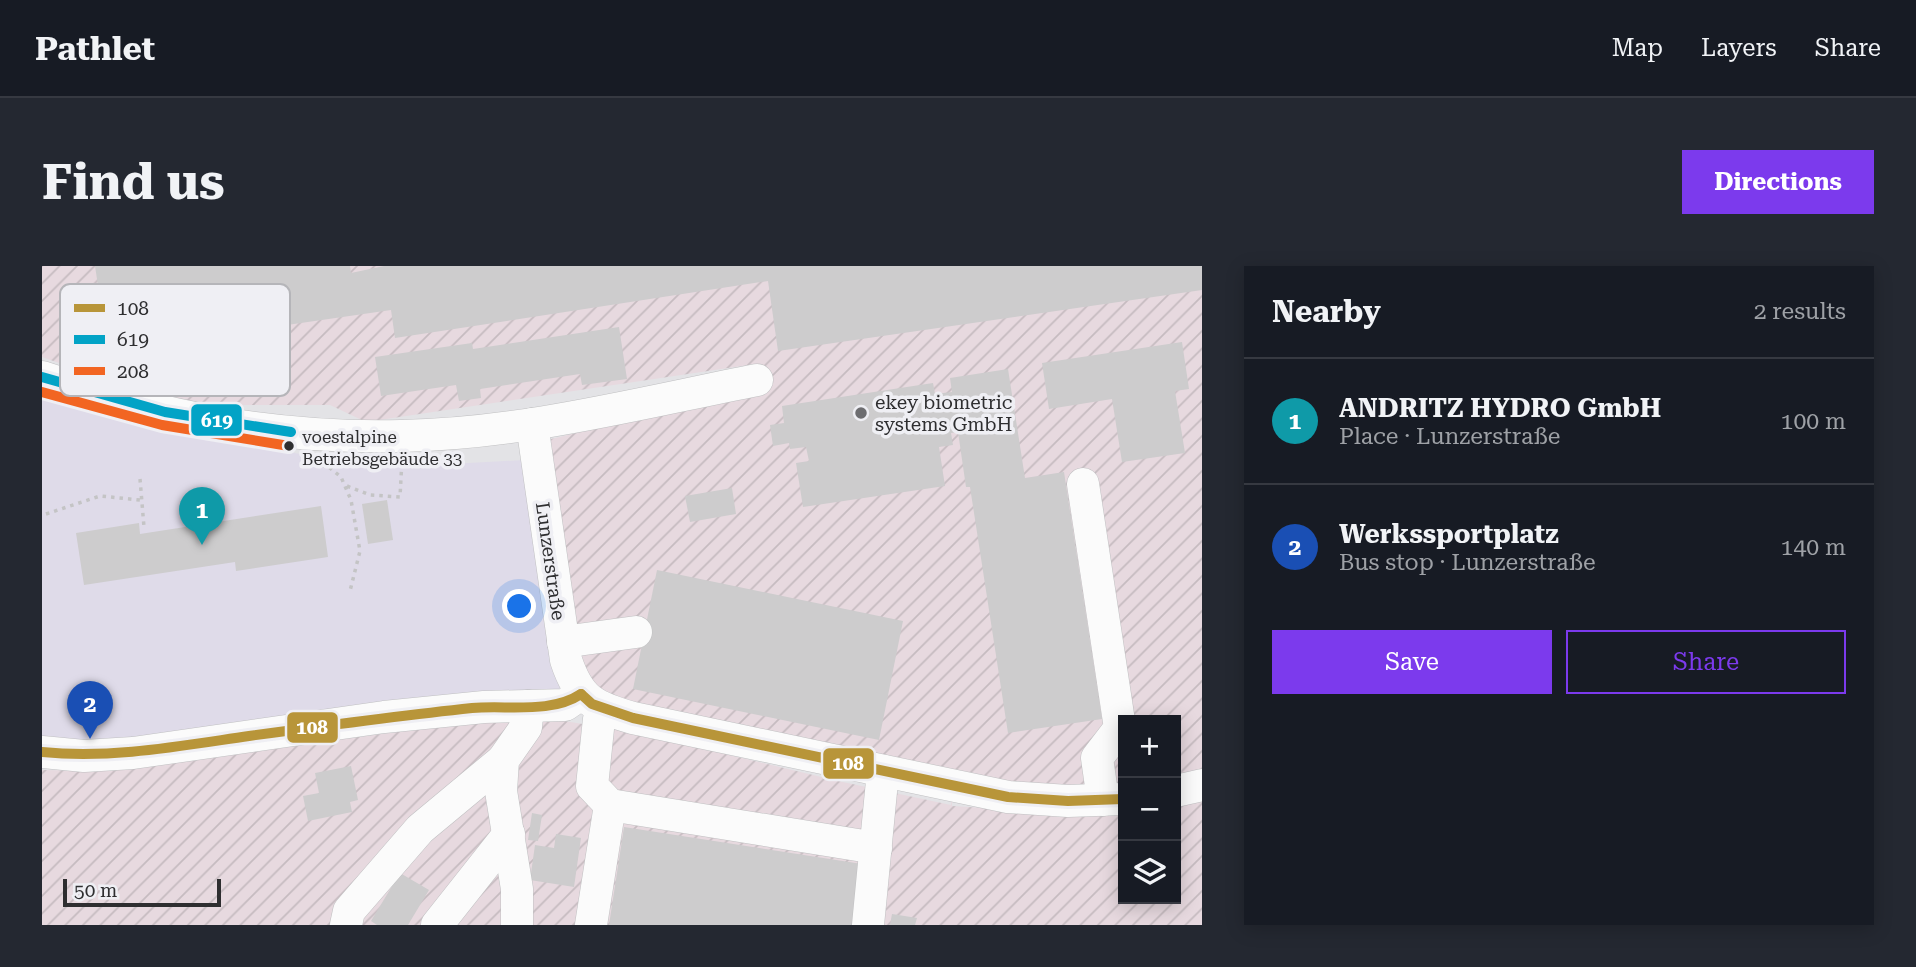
<!DOCTYPE html>
<meta charset="utf-8">
<style>
body{margin:0;font-family:"Roboto Serif",serif;background:#242831;color:#f1f3f6}
.controls{position:absolute;right:21px;bottom:21px;display:grid;overflow:hidden;border-radius:0px;box-shadow:0 4px 18px #0003}
.controls button{width:63px;height:63px;display:grid;place-items:center;padding:0;border:0;border-bottom:2px solid #363941;background:#171b24;color:#f1f3f6;font:35px sans-serif}
.scale{position:absolute;left:21px;bottom:18px;width:158px;box-sizing:border-box;padding-left:7px;border:4px solid #2e2e30;border-top:0;font-size:19px;line-height:24px;white-space:nowrap;color:#2e2e30;-webkit-text-stroke:5px #efeff4;paint-order:stroke}
.you{position:absolute;left:478px;top:341px;width:24px;height:24px;margin:-18px;border:5px solid #fff;border-radius:50%;background:#1a73e8;box-shadow:0 0 0 10px #1a73e833}
.badge{display:grid;place-items:center;width:46px;height:46px;border-radius:50%;background:#7c3aed;color:#fff;font-size:23px;font-weight:700}
.pin{position:absolute;translate:-50% -58px;filter:drop-shadow(0 2px 4px #0008)}
.pin::after{content:'';position:absolute;top:37px;width:24px;height:21px;background:inherit;clip-path:polygon(0 0,100% 0,50% 100%)}
.list{margin:0;padding:0;list-style:none}
h2{display:flex;justify-content:space-between;align-items:center;height:91px;margin:0;padding:0 28px;font-size:30px}
h2 small{font-size:23px;font-weight:400;color:#9ea1a6}
.list li{display:grid;grid-template-columns:46px 1fr auto;gap:21px;align-items:center;box-sizing:border-box;height:126px;padding:0 28px;border-top:2px solid #363941}
.list b{display:block;font-size:26px;white-space:nowrap}
.list p{margin:0;font-size:23px;white-space:nowrap;color:#9ea1a6}
.list em{font-size:23px;font-style:normal;color:#9ea1a6}
.actions{display:flex;gap:14px;padding:21px 28px}
.actions a{flex:1;padding:16px 0;border:2px solid #7c3aed;border-radius:0px;text-align:center;font-size:24px;color:#7c3aed}
.actions .main{background:#7c3aed;color:#fff}
.icon{flex:none;width:38px;height:38px;fill:none;stroke:currentColor;stroke-width:2;stroke-linecap:round;stroke-linejoin:round}
.map{position:relative;flex:none;width:1160px;height:659px;overflow:hidden;border-radius:0px}
header{display:flex;align-items:center;gap:42px;box-sizing:border-box;height:98px;padding:0 35px;background:#171b24;border-bottom:2px solid #363941}
header strong{font-size:33px}
nav{display:flex;gap:38px;margin-inline-start:auto;font-size:24px}
.intro{display:flex;align-items:center;justify-content:space-between;box-sizing:border-box;height:168px;padding:0 42px}
h1{margin:0;font-size:49px}
.button{padding:18px 32px;border-radius:0px;background:#7c3aed;color:#fff;font-size:24px;font-weight:700}
main{display:flex;gap:42px;padding:0 42px}
aside{flex:1;background:#171b24;border-radius:0px;box-shadow:0 4px 18px #0003}
.map>svg:first-child{display:block}
</style>
<header>
<strong>Pathlet</strong>
<nav><a>Map</a><a>Layers</a><a>Share</a></nav>
</header>
<div class="intro"><h1>Find us</h1><a class="button">Directions</a></div>
<main>
<div class="map">
<svg width="1160" height="659" viewBox="0 0 1160 659">
<defs>
<pattern id="industrial-furrows" width="10" height="10" patternUnits="userSpaceOnUse" patternTransform="scale(1.75)"><rect width="10" height="10" fill="#e7d9df"/><path d="M-1 1l2-2M0 10L10 0M9 11l2-2" fill="none" stroke="#c6bbc0"/></pattern>
</defs>
<rect width="100%" height="100%" fill="#e3e3e6"/>
<path fill="#dfdbe9" d="M 0,122 L 165,171 L 334,202 L 483,194 L 519,420 L 516,425 L 78,475 L 26,477 L 0,473 Z"/>
<path fill="url(#industrial-furrows)" d="M 0,0 L 1160,0 L 1160,508 L 1134,514 L 1134,454 L 1081,454 L 1081,521 L 1017,524 L 909,510 L 910,540 L 977,544 L 1081,544 L 1081,633 L 1134,633 L 1134,538 L 1160,532 L 1160,659 L 0,659 L 0,504 L 55,505 L 440,455 L 516,454 L 591,466 L 796,515 L 909,539 L 908,509 L 563,433 L 539,408 L 501,175 L 716,123 L 713,98 L 324,156 L 288,139 L 181,139 L 138,134 L 83,120 L 0,91 Z"/>
<g fill="#cdcccd">
<path d="M 53,0 L 308,0 L 309,7 L 342,0 L 1160,0 L 1160,24 L 736,85 L 726,15 L 353,72 L 349,44 L 66,85 Z"/>
<path d="M 577,61 L 585,113 L 540,119 L 538,108 L 438,123 L 439,132 L 417,135 L 414,119 L 339,130 L 333,91 L 430,77 L 431,83 Z"/>
<path d="M 1140,76 L 1147,123 L 1133,125 L 1143,187 L 1080,196 L 1070,133 L 1007,143 L 1000,97 Z"/>
<path d="M 966,103 L 983,212 L 1022,206 L 1060,453 L 966,467 L 928,221 L 924,221 L 916,166 L 909,167 L 911,179 L 897,181 L 903,220 L 761,241 L 754,197 L 767,195 L 764,181 L 748,183 L 747,177 L 731,180 L 728,159 L 742,157 L 740,140 L 891,117 L 893,128 L 910,126 L 908,112 Z"/>
<path d="M 690,222 L 694,248 L 648,256 L 643,230 Z"/>
<path d="M 345,234 L 351,274 L 326,278 L 320,238 Z"/>
<path d="M 279,240 L 286,291 L 194,305 L 193,296 L 42,319 L 34,267 L 97,257 L 98,268 Z"/>
<path d="M 615,304 L 861,355 L 837,474 L 591,423 Z"/>
<path d="M 309,500 L 316,534 L 308,536 L 310,546 L 266,555 L 261,530 L 277,527 L 273,507 Z"/>
<path d="M 490,547 L 500,549 L 496,575 L 486,574 Z"/>
<path d="M 582,561 L 820,598 L 810,659 L 567,659 Z"/>
<path d="M 514,568 L 539,572 L 532,621 L 488,614 L 493,579 L 512,582 Z"/>
<path d="M 358,607 L 387,624 L 366,659 L 335,659 L 329,655 Z"/>
<path d="M 850,648 L 875,652 L 873,659 L 848,659 Z"/>
</g>
<g fill="none" stroke-linecap="round" stroke-linejoin="round">
<defs>
<g id="minor">
<path d="M 0,111 C 120,151 232,173 359,170 C 479,168 598,137 715,114"/>
<path d="M 490,158 L 524,394 C 537,434 552,441 591,452 L 966,531 L 1026,535 L 1081,533"/>
<path d="M 1041,218 L 1078,462 L 1055,492 L 1061,534"/>
<path d="M 521,376 L 594,366"/>
<path d="M 0,486 L 42,490 L 91,487 L 342,451 L 442,441 L 523,439 L 539,428"/>
<path d="M 1134,525 L 1160,519"/>
<path d="M 568,539 L 834,582"/>
<path d="M 304,659 L 307,645 L 378,563 L 461,494"/>
<path d="M 395,659 L 467,568"/>
<path d="M 475,659 L 475,623 L 459,525 L 461,494 L 484,461 L 486,440"/>
<path d="M 549,659 L 568,539 L 550,520 L 557,453 L 564,444"/>
<path d="M 826,659 L 841,505"/>
</g>
</defs>
<use href="#minor" stroke="#c0c0c2" stroke-width="33"/>
<g stroke="#c4c4c5" stroke-width="3.5" stroke-dasharray="3.5 5" stroke-linecap="butt">
<path d="M 271,196 L 288,202 L 299,211 L 309,234 L 318,285 L 308,325"/>
<path d="M 98,213 L 102,261"/>
<path d="M 305,220 L 328,229 L 358,231 L 360,193"/>
<path d="M 4,248 L 58,230 L 98,234"/>
</g>
<use href="#minor" stroke="#fbfbfb" stroke-width="32"/>
<defs>
<g id="bus-1">
<path d="M 539,428 L 550,438 L 591,452 L 966,531 L 1026,535 L 1081,533"/>
<path d="M 0,486 C 70,493 138,480 207,470 C 281,460 355,450 430,442 C 466,439 509,448 539,428"/>
</g>
<path id="bus-2" d="M 0,111 L 123,146 L 249,166"/>
<path id="bus-3" d="M 0,126 L 120,159 L 247,180"/>
</defs>
<use href="#bus-1" stroke="#efeff4" stroke-width="16"/>
<use href="#bus-2" stroke="#efeff4" stroke-width="16"/>
<use href="#bus-3" stroke="#efeff4" stroke-width="16"/>
<use href="#bus-1" stroke="#b89539" stroke-width="10"/>
<use href="#bus-2" stroke="#02a3c6" stroke-width="10"/>
<use href="#bus-3" stroke="#f26522" stroke-width="10"/>
</g>
<circle fill="#6d6d70" stroke="#efeff4" stroke-width="2.5" cx="819" cy="147" r="7"/>
<circle fill="#2e2e30" stroke="#efeff4" stroke-width="2.5" cx="247" cy="180" r="6"/>
<g text-anchor="middle" stroke-width="7" stroke-linejoin="round" paint-order="stroke">
<g font-size="17" fill="#2e2e30" stroke="#efeff4" text-anchor="start">
<text x="260" y="177">voestalpine<tspan x="260" dy="22">Betriebsgebäude 33</tspan></text>
</g>
<g font-size="19" fill="#2e2e30" stroke="#efeff4" text-anchor="start">
<text x="833" y="143">ekey biometric<tspan x="833" dy="22">systems GmbH</tspan></text>
</g>
<g font-size="19" fill="#2e2e30" stroke="#efeff4">
<text transform="translate(509 295) rotate(82)" y="7">Lunzerstraße</text>
</g>
</g>
<rect x="18" y="18" width="230" height="112" rx="10" fill="#efeff4" stroke="#b5b5b9" stroke-width="2"/>
<rect x="32" y="38" width="31" height="8" fill="#b89539"/>
<rect x="32" y="69" width="31" height="9" fill="#02a3c6"/>
<rect x="32" y="101" width="31" height="8" fill="#f26522"/>
<g font-size="19" fill="#2e2e30">
<text x="75" y="49">108</text>
<text x="75" y="80">619</text>
<text x="75" y="112">208</text>
</g>
<g stroke="#efeff4" stroke-width="2.5">
<rect x="148" y="137" width="53" height="34" rx="7" fill="#02a3c6"/>
<rect x="244" y="445" width="53" height="33" rx="7" fill="#b89539"/>
<rect x="780" y="481" width="53" height="33" rx="7" fill="#b89539"/>
</g>
<g font-size="19" text-anchor="middle" font-weight="bold" fill="#fff">
<text x="175" y="161">619</text>
<text x="270" y="468">108</text>
<text x="806" y="504">108</text>
</g>
</svg>
<div class="controls">
<button>+</button>
<button>−</button>
<button><svg class="icon" aria-label="layers" viewBox="0 0 24 24"><path d="M12 4l9 5-9 5-9-5zM3 14l9 5 9-5"/></svg></button>
</div>
<div class="scale">50 m</div>
<div class="you"></div>
<div class="pin badge" style="left:160px;top:279px;background:#0f9aa8">1</div>
<div class="pin badge" style="left:48px;top:473px;background:#1a4fb4">2</div>
</div>
<aside>
<h2>Nearby<small>2 results</small></h2>
<ul class="list">
<li><span class="badge" style="background:#0f9aa8">1</span><div><b>ANDRITZ HYDRO GmbH</b><p>Place · Lunzerstraße</p></div><em>100 m</em></li>
<li><span class="badge" style="background:#1a4fb4">2</span><div><b>Werkssportplatz</b><p>Bus stop · Lunzerstraße</p></div><em>140 m</em></li>
</ul>
<div class="actions"><a class="main">Save</a><a>Share</a></div>
</aside>
</main>
